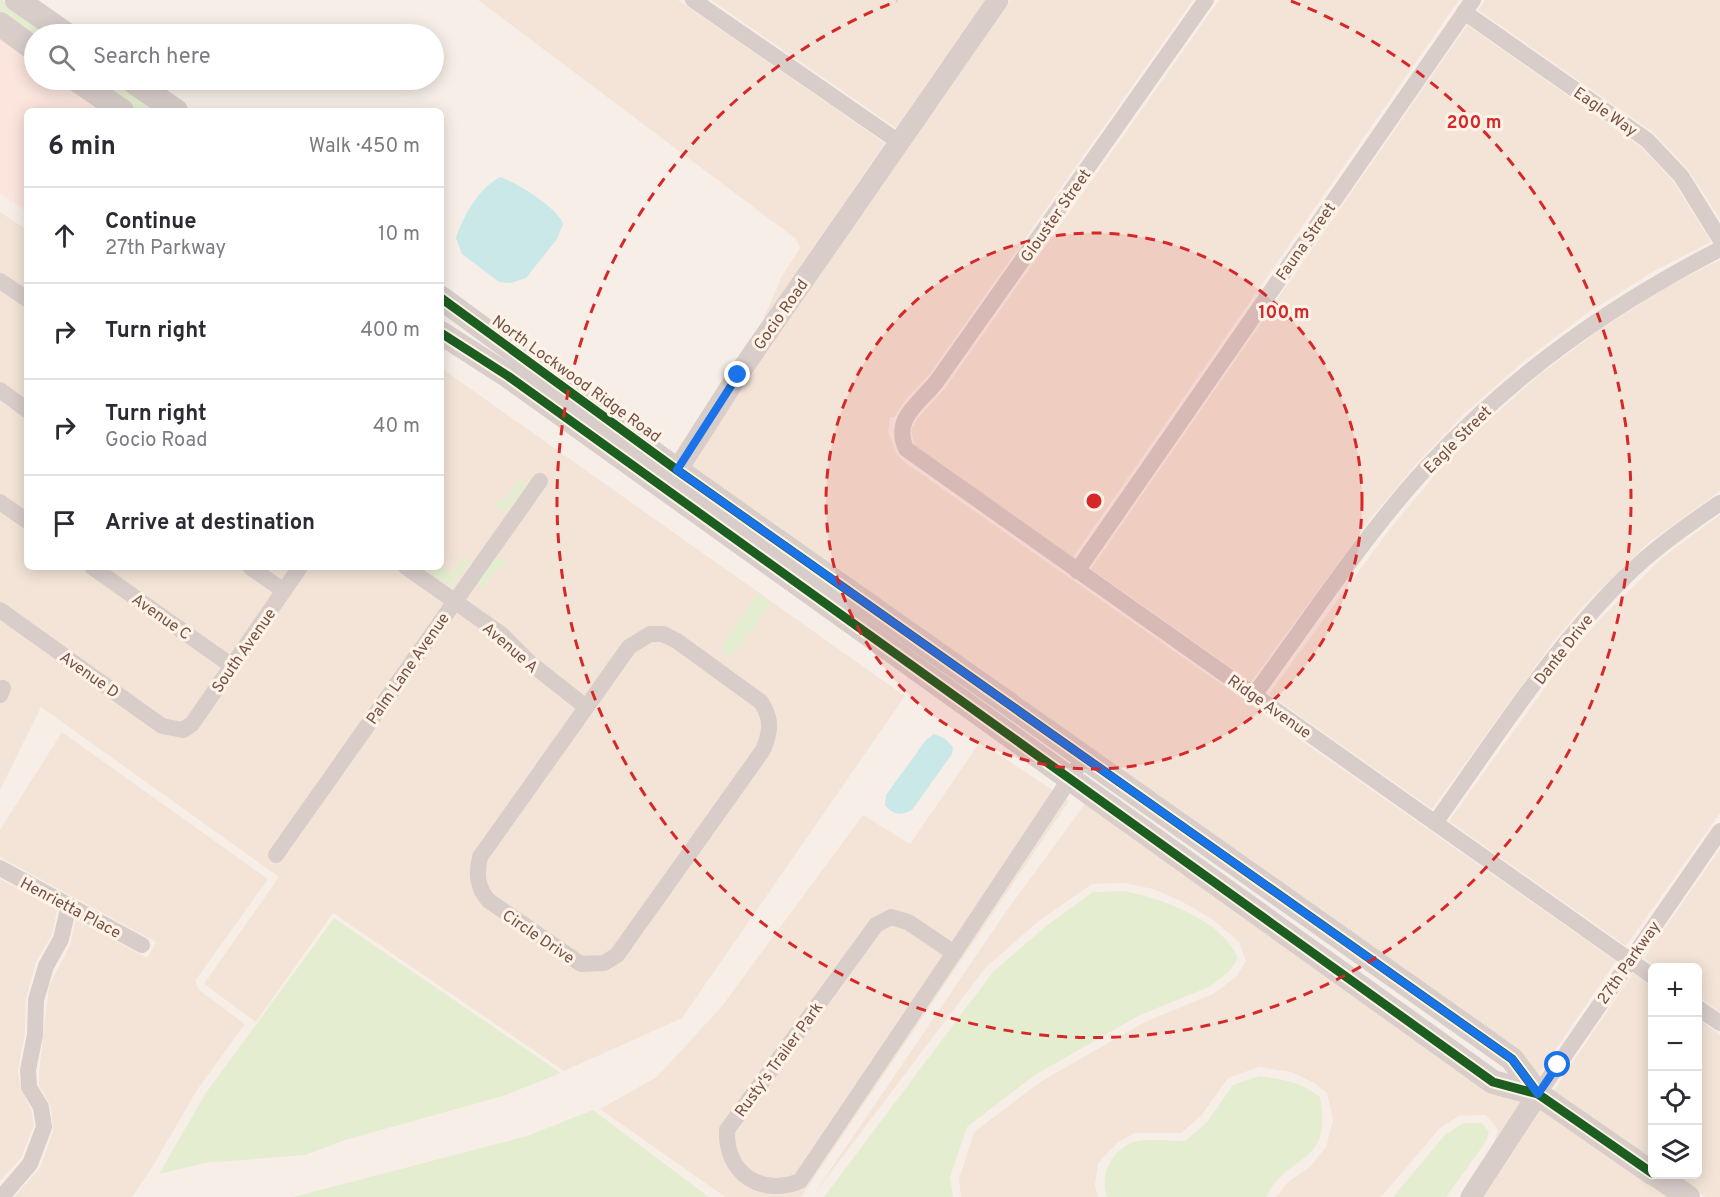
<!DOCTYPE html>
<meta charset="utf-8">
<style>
body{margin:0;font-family:Overpass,sans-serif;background:#f2f2f3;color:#2b2b33}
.controls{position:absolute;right:18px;bottom:18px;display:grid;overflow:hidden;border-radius:9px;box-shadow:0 3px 15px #0003}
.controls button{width:54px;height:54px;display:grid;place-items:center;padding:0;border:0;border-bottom:2px solid #e1e1e2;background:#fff;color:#2b2b33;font:30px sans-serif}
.stop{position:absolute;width:18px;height:18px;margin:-14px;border:4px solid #1a73e8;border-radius:50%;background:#fff}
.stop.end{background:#1a73e8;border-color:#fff;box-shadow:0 2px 6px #0008}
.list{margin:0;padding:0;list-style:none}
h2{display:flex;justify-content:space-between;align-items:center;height:78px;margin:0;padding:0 24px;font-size:26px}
h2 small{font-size:20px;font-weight:400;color:#7c7c81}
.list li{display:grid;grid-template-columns:39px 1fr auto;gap:18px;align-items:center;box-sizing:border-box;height:96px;padding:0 24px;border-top:2px solid #e1e1e2}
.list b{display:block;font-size:22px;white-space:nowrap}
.list p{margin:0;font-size:20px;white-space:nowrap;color:#7c7c81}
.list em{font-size:20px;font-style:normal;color:#7c7c81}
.icon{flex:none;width:33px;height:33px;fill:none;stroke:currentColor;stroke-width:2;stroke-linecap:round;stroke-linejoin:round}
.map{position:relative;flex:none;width:1720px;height:1197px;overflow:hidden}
.search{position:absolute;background:#fff;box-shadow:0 3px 15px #0003;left:24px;top:24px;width:420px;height:66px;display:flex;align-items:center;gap:15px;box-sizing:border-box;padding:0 21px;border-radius:33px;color:#7c7c81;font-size:22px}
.panel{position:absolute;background:#fff;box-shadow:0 3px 15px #0003;left:24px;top:108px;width:420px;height:462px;border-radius:9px}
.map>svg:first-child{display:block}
</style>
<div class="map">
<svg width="1720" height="1197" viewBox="0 0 1720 1197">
<rect width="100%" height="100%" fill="#f7efe7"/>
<g fill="#f3e4d7">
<path d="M 478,0 L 678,0 L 885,143 L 761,324 L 782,276 L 800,248 L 796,239 Z"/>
<path d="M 711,0 L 985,0 L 896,128 Z"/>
<path d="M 1011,0 L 1193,0 L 929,375 L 907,398 L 894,417 L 890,417 L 888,432 L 897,454 L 907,464 L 1616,961 L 1539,1074 L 690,468 L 747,380 Z"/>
<path d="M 1219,0 L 1459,0 L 1073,557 L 915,446 L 911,430 L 918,418 L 946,387 Z"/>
<path d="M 1485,0 L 1720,0 L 1720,219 L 1689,171 L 1654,133 L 1478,10 Z"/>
<path d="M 1467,25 L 1641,147 L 1673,181 L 1711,242 L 1656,270 L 1586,314 L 1524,361 L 1465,413 L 1418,462 L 1372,517 L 1251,682 L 1091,569 Z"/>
<path d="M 0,212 L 27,230 L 27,567 L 441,567 L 441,368 L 905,696 L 682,1018 L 564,1071 L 333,913 L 256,1022 L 204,984 L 279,877 L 41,707 L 0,790 Z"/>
<path d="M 1720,260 L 1720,491 L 1648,543 L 1584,605 L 1551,645 L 1432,809 L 1269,694 L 1389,530 L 1434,476 L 1481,427 L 1538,376 L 1599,330 L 1667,287 Z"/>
<path d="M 1720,515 L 1720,813 L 1626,946 L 1449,821 L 1567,657 L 1600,619 L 1662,558 Z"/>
<path d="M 62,732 L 268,879 L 195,981 L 199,990 L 245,1024 L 197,1090 L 151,1169 L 132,1197 L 14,1197 L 40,1168 L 53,1131 L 51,1107 L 39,1085 L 39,1072 L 49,986 L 70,945 L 76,920 L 147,958 L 156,942 L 0,857 L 0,830 Z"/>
<path d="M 980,742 L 1069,801 L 801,1197 L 725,1197 L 600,1109 L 657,1077 L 722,1006 L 863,815 L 910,844 Z"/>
<path d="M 1087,801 L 1523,1100 L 1493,1147 L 1498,1130 L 1489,1119 L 1485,1115 L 1459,1116 L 1440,1128 L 1381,1197 L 1276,1197 L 1288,1182 L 1310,1167 L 1326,1147 L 1333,1120 L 1327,1093 L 1316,1084 L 1291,1072 L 1259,1067 L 1228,1078 L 1201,1116 L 1181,1133 L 1134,1133 L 1117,1143 L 1098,1163 L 1095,1185 L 1098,1197 L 961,1197 L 959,1179 L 974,1132 L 1040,1082 L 1145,1022 L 1213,994 L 1237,976 L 1246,961 L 1239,942 L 1212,919 L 1181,901 L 1153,889 L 1125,883 L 1092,884 L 1040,920 L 986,967 L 812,1197 L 1005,913 Z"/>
<path d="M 1720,849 L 1720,1012 L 1698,996 L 1698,968 L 1657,967 L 1644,958 Z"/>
<path d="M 0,879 L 57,910 L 52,935 L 36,962 L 26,999 L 25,1033 L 18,1070 L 20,1086 L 31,1110 L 34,1125 L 21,1158 L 0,1181 Z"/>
<path d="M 1633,973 L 1652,987 L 1652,1161 L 1552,1093 Z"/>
<path d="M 1698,1019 L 1720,1035 L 1720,1197 L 1705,1197 L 1672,1175 L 1698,1174 Z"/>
<path d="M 1542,1108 L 1671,1197 L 1484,1197 Z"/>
</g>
<path fill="#fbe5dd" d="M 0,36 L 34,61 L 34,80 L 61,80 L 106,111 L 27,111 L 27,212 L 0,193 Z"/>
<g fill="#e5edd1">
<path d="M 0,0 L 2,0 L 54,34 L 34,34 L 0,14 Z"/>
<path d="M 93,80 L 118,80 L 163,111 L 138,111 Z"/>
<path d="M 520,478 L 526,485 L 507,512 L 495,507 L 502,497 L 506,499 Z"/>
<path d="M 464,556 L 471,562 L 451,586 L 420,567 L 441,566 L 451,573 Z"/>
<path d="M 495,556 L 507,561 L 502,568 L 497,568 L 482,590 L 477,582 Z"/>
<path d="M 758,593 L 772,602 L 736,651 L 726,656 L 722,652 L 722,645 Z"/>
<path d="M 1124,891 C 1163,899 1221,919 1238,958 L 1230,971 L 1209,987 L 1140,1015 L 1035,1075 L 967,1127 L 950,1177 L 953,1197 L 824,1197 L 993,972 L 1046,926 L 1093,892 Z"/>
<path d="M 334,918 L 561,1073 L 503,1096 L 345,1140 L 305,1155 L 205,1163 L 159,1174 L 205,1094 Z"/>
<path d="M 1259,1076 C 1282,1079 1301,1082 1320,1097 C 1333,1167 1289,1151 1266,1197 L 1107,1197 C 1099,1174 1112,1148 1137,1141 C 1151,1138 1171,1141 1185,1141 L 1207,1122 L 1233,1085 Z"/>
<path d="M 593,1110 L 709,1197 L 293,1197 L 527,1136 Z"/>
<path d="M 1463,1123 L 1482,1123 L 1489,1132 L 1485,1143 L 1446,1197 L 1393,1197 L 1445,1135 Z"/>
</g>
<g fill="#c9e8e7">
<path d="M 500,177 C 516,182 558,208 563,224 L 557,239 L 526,278 L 511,283 L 499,282 L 462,254 L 456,238 C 463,216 479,188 500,177 Z"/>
<path d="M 934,734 L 944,738 L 953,747 L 952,754 L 912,810 C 901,816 892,815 885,805 L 886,795 L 926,740 Z"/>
</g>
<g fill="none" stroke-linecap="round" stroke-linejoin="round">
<g stroke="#d8cdc9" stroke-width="16">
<path d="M 693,0 L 899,142"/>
<path d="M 1206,0 L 937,381 C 920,403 892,418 906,449 L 1652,976"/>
<path d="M 1464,12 L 1647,140 L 1681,176 L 1720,239"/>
<path d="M 0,281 L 27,299"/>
<path d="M 0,390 L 27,410"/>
<path d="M 0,502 L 27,521"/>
<path d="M 92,567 L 232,666"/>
<path d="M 250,567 L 284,591"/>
<path d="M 406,567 L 501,634 L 530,663 L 586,707"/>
<path d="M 1077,571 L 1473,0"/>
<path d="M 0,610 L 162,726 L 183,730 L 192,724 L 300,567"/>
<path d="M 650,634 L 663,634 L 677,641 L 761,702 C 772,719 771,731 763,750 L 617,955 L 604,963 L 581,964 L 489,901 C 477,888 476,874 480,857 L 629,647 Z"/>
<path d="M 0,695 L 3,688"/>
<path d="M 1254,695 C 1310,619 1363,537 1427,467 C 1513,374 1608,307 1720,249"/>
<path d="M 1435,823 C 1494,740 1550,652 1623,579 C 1652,550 1686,526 1720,503"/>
<path d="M 276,855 L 540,481"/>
<path d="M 0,868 L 142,945"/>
<path d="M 891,917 L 908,922 L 954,953 L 800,1181 C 761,1197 725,1173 727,1130 L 876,925 Z"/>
<path d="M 954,953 L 1085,756"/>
<path d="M 1698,1008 L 1720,1023"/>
<path d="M 1538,1094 L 1720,831"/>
<path d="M 5,1193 L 30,1164 L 44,1127 L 41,1107 L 29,1087 L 28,1070 L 35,1035 L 36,1000 L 46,966 L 61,939 L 69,905"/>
</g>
<g stroke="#d8cdc9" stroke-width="21">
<path d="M 669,483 L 738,375 L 998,0"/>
<path d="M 1471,1197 L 1538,1094"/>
</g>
<g stroke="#d8cdc9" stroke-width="24">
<path d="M 17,0 L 66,34"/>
<path d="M 0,24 L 34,49"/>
<path d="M 77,80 L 122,111"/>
<path d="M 131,80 L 176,111"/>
<path d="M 441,298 L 677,470 L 1512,1059 L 1538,1094 L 1652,1173"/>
<path d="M 441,333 L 508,376 L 1493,1082 L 1538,1094"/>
<path d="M 1655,1174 L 1688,1197"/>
</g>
<defs>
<g id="cycleway">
<path d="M 441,298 L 677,470 L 1512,1059 L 1538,1094 L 1652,1173"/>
<path d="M 441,333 L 508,376 L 1493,1082 L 1538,1094"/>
</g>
</defs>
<use href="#cycleway" stroke="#fff3e8" stroke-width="13"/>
<use href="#cycleway" stroke="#1b5e20" stroke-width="9"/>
</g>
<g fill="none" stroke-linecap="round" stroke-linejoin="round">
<path stroke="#1a73e8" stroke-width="8" d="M 738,375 L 677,470 L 1512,1059 L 1538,1094 L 1558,1065"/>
</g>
<circle cx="1094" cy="501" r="268" fill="#d62828" fill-opacity=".12"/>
<g fill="none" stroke="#d62828" stroke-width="3" stroke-dasharray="10 8">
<circle cx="1094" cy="501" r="268"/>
<path d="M1291 1A537 537 0 1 1 897 1"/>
</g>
<g text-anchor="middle" stroke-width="6" stroke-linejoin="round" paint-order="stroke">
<g font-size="16" fill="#755247" stroke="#fff3e8">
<text transform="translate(1606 111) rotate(35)" y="6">Eagle Way</text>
<text transform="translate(1055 215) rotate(-55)" y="6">Glouster Street</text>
<text transform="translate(1305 241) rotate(-55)" y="6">Fauna Street</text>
<text transform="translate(780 314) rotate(-55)" y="6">Gocio Road</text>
<text transform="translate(577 378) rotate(36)" y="6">North Lockwood Ridge Road</text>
<text transform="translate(1457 439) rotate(-45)" y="6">Eagle Street</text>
<text transform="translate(162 616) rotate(35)" y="6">Avenue C</text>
<text transform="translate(511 647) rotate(41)" y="6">Avenue A</text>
<text transform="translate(1563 649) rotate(-52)" y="6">Dante Drive</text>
<text transform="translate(243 650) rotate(-55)" y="6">South Avenue</text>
<text transform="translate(407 668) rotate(-55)" y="6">Palm Lane Avenue</text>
<text transform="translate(90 674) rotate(35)" y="6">Avenue D</text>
<text transform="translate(1270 706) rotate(35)" y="6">Ridge Avenue</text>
<text transform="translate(71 907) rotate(28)" y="6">Henrietta Place</text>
<text transform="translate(539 936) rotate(34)" y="6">Circle Drive</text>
<text transform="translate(1628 962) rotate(-55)" y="6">27th Parkway</text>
<text transform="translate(778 1059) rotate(-54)" y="6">Rusty's Trailer Park</text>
</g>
</g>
<circle cx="1094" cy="501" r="9" fill="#d62828" stroke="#fff3e8" stroke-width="3"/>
<g font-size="18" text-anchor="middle" font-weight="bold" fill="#d62828" stroke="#fff3e8" stroke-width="6" stroke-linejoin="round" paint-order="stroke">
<text x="1474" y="128">200 m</text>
<text x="1284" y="318">100 m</text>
</g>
</svg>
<div class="controls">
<button>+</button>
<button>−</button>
<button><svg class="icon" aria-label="locate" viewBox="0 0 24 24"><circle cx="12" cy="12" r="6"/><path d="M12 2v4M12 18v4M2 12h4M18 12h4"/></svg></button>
<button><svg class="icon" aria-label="layers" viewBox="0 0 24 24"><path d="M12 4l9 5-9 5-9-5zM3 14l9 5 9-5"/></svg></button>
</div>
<div class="stop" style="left:1558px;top:1065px"></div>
<div class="stop end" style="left:738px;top:375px"></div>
<div class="search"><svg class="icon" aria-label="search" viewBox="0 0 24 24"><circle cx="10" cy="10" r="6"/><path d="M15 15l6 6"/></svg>Search here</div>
<section class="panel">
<h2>6 min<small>Walk · 450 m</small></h2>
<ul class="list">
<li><svg class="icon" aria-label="ahead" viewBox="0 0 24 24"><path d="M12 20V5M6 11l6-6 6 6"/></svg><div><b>Continue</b><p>27th Parkway</p></div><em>10 m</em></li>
<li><svg class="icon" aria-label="right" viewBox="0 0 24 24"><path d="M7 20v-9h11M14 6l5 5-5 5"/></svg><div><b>Turn right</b></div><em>400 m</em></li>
<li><svg class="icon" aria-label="right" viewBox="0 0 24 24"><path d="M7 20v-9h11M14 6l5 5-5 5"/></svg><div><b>Turn right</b><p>Gocio Road</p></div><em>40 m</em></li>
<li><svg class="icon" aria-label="arrive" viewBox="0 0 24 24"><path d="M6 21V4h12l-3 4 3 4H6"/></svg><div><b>Arrive at destination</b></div></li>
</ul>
</section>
</div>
